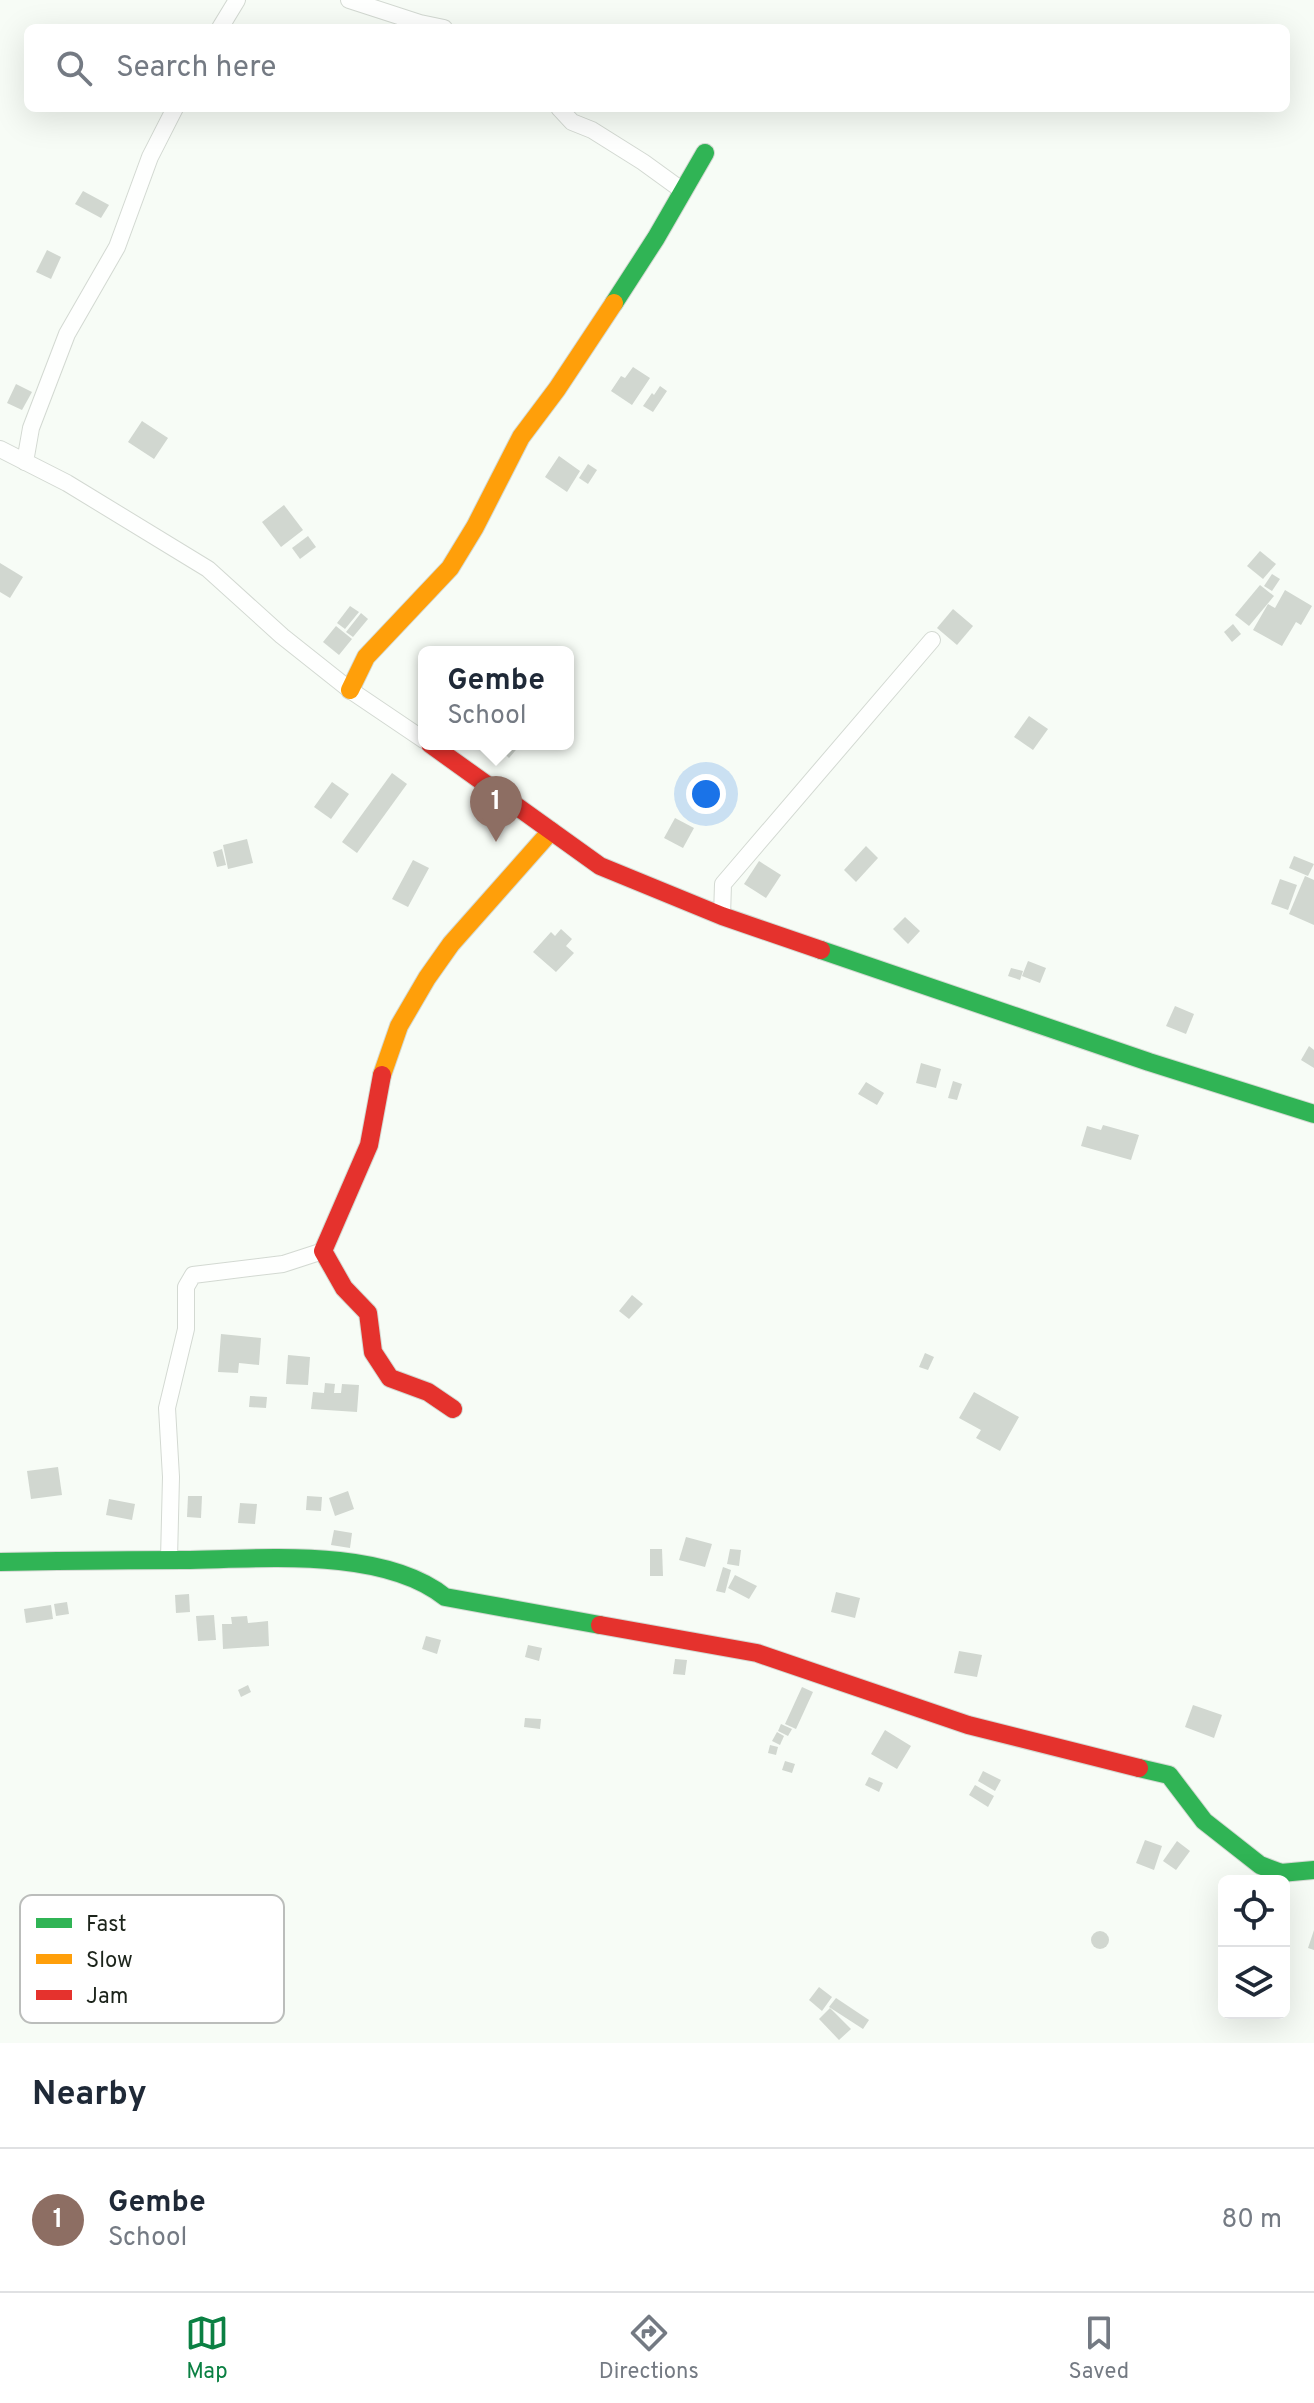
<!DOCTYPE html>
<style>
body{margin:0;font-family:Overpass,sans-serif;background:#f6f6f7;color:#1f2937}
.controls{position:absolute;right:24px;bottom:24px;display:grid;overflow:hidden;border-radius:12px;box-shadow:0 8px 32px #0002}
.controls button{width:72px;height:72px;display:grid;place-items:center;padding:0;border:0;border-bottom:2px solid #e0e1e3;background:#fff;color:#1f2937;font:40px sans-serif}
.you{position:absolute;left:706px;top:794px;width:28px;height:28px;margin:-20px;border:6px solid #fff;border-radius:50%;background:#1a73e8;box-shadow:0 0 0 12px #1a73e833}
.badge{display:grid;place-items:center;width:52px;height:52px;border-radius:50%;background:#0b8043;color:#fff;font-size:26px;font-weight:700}
.pin{position:absolute;translate:-50% -66px;filter:drop-shadow(0 2px 4px #0008)}
.pin::after{content:'';position:absolute;top:42px;width:28px;height:24px;background:inherit;clip-path:polygon(0 0,100% 0,50% 100%)}
.popup{position:absolute;left:418px;top:646px;width:156px;height:104px;box-sizing:border-box;display:grid;place-content:center;border-radius:12px;background:#fff;filter:drop-shadow(0 2px 6px #0005);font-size:26px;white-space:nowrap;color:#747a83}
.popup b{font-size:30px;color:#1f2937}
.popup::after{content:'';position:absolute;left:50%;top:100%;margin-left:-16px;border:16px solid transparent;border-top-color:#fff}
.list{margin:0;padding:0;list-style:none}
h2{display:flex;justify-content:space-between;align-items:center;height:104px;margin:0;padding:0 32px;font-size:34px}
h2 small{font-size:26px;font-weight:400;color:#747a83}
.list li{display:grid;grid-template-columns:52px 1fr auto;gap:24px;align-items:center;box-sizing:border-box;height:144px;padding:0 32px;border-top:2px solid #e0e1e3}
.list b{display:block;font-size:30px;white-space:nowrap}
.list p{margin:0;font-size:26px;white-space:nowrap;color:#747a83}
.list em{font-size:26px;font-style:normal;color:#747a83}
.icon{flex:none;width:44px;height:44px;fill:none;stroke:currentColor;stroke-width:2;stroke-linecap:round;stroke-linejoin:round}
.map{position:relative;flex:none;width:1314px;height:2043px;overflow:hidden}
.search{position:absolute;background:#fff;box-shadow:0 8px 32px #0002;left:24px;right:24px;top:24px;height:88px;display:flex;align-items:center;gap:20px;box-sizing:border-box;padding:0 28px;border-radius:12px;color:#747a83;font-size:30px}
.sheet{height:248px;background:#fff}
nav{display:flex;justify-content:space-around;align-items:center;box-sizing:border-box;height:112px;border-top:2px solid #e0e1e3;background:#fff;font-size:22px;color:#747a83}
nav a{display:grid;justify-items:center;gap:4px}
nav .on{color:#0b8043}
.map>svg:first-child{display:block}
</style>
<div class="map">
<svg width="1314" height="2043" viewBox="0 0 1314 2043">
<rect width="100%" height="100%" fill="#f7fcf6"/>
<g fill="#d1d7d0">
<path d="M 83,191 L 109,205 L 101,218 L 75,204 Z"/>
<path d="M 47,250 L 61,257 L 51,279 L 36,272 Z"/>
<path d="M 633,367 L 650,378 L 632,405 L 611,391 L 621,376 L 625,378 Z"/>
<path d="M 16,384 L 32,392 L 22,410 L 7,403 Z"/>
<path d="M 660,386 L 667,391 L 653,412 L 643,406 L 652,393 L 654,395 Z"/>
<path d="M 142,421 L 168,438 L 154,459 L 128,442 Z"/>
<path d="M 559,456 L 580,471 L 567,492 L 545,477 Z"/>
<path d="M 588,464 L 597,470 L 588,484 L 579,478 Z"/>
<path d="M 284,505 L 303,530 L 281,547 L 262,522 Z"/>
<path d="M 308,536 L 316,547 L 300,559 L 292,548 Z"/>
<path d="M 1260,551 L 1276,564 L 1263,579 L 1247,566 Z"/>
<path d="M 0,563 L 23,577 L 10,598 L 0,592 Z"/>
<path d="M 1272,574 L 1280,579 L 1272,591 L 1264,586 Z"/>
<path d="M 1260,585 L 1274,596 L 1249,626 L 1235,615 Z"/>
<path d="M 1285,590 L 1312,606 L 1301,625 L 1296,622 L 1282,646 L 1253,630 L 1268,604 L 1275,608 Z"/>
<path d="M 350,606 L 359,612 L 345,629 L 337,623 Z"/>
<path d="M 953,609 L 973,626 L 957,645 L 937,628 Z"/>
<path d="M 361,613 L 368,619 L 353,637 L 346,632 Z"/>
<path d="M 1233,624 L 1241,634 L 1232,642 L 1224,632 Z"/>
<path d="M 336,626 L 352,639 L 339,655 L 323,642 Z"/>
<path d="M 1029,716 L 1048,729 L 1033,750 L 1014,737 Z"/>
<path d="M 494,744 L 521,744 L 509,758 Z"/>
<path d="M 392,773 L 407,784 L 357,853 L 342,842 Z"/>
<path d="M 332,782 L 349,794 L 331,819 L 314,807 Z"/>
<path d="M 675,818 L 694,828 L 683,848 L 664,838 Z"/>
<path d="M 247,839 L 253,863 L 228,869 L 223,845 Z"/>
<path d="M 866,846 L 878,858 L 856,882 L 844,870 Z"/>
<path d="M 222,849 L 226,865 L 217,867 L 213,852 Z"/>
<path d="M 1294,856 L 1314,864 L 1308,876 L 1289,868 Z"/>
<path d="M 413,860 L 429,868 L 408,907 L 392,899 Z"/>
<path d="M 759,861 L 781,875 L 766,898 L 744,884 Z"/>
<path d="M 1305,876 L 1314,880 L 1314,925 L 1289,914 Z"/>
<path d="M 1280,879 L 1297,885 L 1288,910 L 1271,904 Z"/>
<path d="M 905,917 L 920,931 L 908,944 L 893,929 Z"/>
<path d="M 561,929 L 572,939 L 566,946 L 574,953 L 556,972 L 533,952 L 551,932 L 555,936 Z"/>
<path d="M 1028,961 L 1046,968 L 1040,983 L 1022,976 Z"/>
<path d="M 1011,968 L 1023,971 L 1020,980 L 1008,976 Z"/>
<path d="M 1175,1006 L 1194,1014 L 1186,1034 L 1166,1026 Z"/>
<path d="M 1309,1046 L 1314,1050 L 1314,1068 L 1301,1060 Z"/>
<path d="M 921,1063 L 941,1069 L 936,1088 L 916,1083 Z"/>
<path d="M 953,1081 L 962,1084 L 957,1100 L 948,1098 Z"/>
<path d="M 866,1082 L 884,1093 L 877,1105 L 858,1094 Z"/>
<path d="M 1103,1125 L 1139,1135 L 1131,1160 L 1081,1146 L 1087,1126 L 1101,1130 Z"/>
<path d="M 632,1295 L 643,1304 L 629,1319 L 619,1311 Z"/>
<path d="M 221,1334 L 261,1338 L 259,1365 L 239,1363 L 238,1373 L 218,1372 Z"/>
<path d="M 925,1353 L 934,1357 L 928,1370 L 919,1367 Z"/>
<path d="M 288,1355 L 310,1357 L 308,1385 L 286,1384 Z"/>
<path d="M 325,1383 L 335,1384 L 334,1393 L 341,1393 L 342,1384 L 359,1385 L 357,1412 L 311,1409 L 313,1392 L 324,1393 Z"/>
<path d="M 974,1392 L 1019,1417 L 1000,1451 L 976,1438 L 981,1430 L 959,1418 Z"/>
<path d="M 250,1396 L 267,1397 L 266,1408 L 249,1407 Z"/>
<path d="M 58,1467 L 62,1495 L 31,1499 L 27,1471 Z"/>
<path d="M 348,1491 L 354,1509 L 335,1516 L 329,1498 Z"/>
<path d="M 188,1496 L 202,1496 L 201,1518 L 187,1517 Z"/>
<path d="M 307,1496 L 322,1497 L 321,1511 L 306,1510 Z"/>
<path d="M 109,1499 L 135,1504 L 132,1520 L 106,1515 Z"/>
<path d="M 240,1503 L 257,1504 L 255,1524 L 238,1523 Z"/>
<path d="M 334,1530 L 352,1533 L 350,1548 L 331,1545 Z"/>
<path d="M 686,1537 L 712,1544 L 705,1567 L 679,1560 Z"/>
<path d="M 650,1549 L 662,1549 L 663,1576 L 650,1576 Z"/>
<path d="M 730,1549 L 741,1550 L 739,1566 L 727,1564 Z"/>
<path d="M 723,1567 L 731,1570 L 725,1593 L 716,1591 Z"/>
<path d="M 735,1575 L 757,1586 L 749,1599 L 728,1588 Z"/>
<path d="M 836,1592 L 860,1598 L 855,1618 L 831,1612 Z"/>
<path d="M 189,1594 L 190,1612 L 176,1613 L 175,1595 Z"/>
<path d="M 67,1602 L 69,1614 L 56,1616 L 54,1604 Z"/>
<path d="M 51,1605 L 53,1619 L 26,1623 L 24,1609 Z"/>
<path d="M 214,1615 L 216,1640 L 198,1641 L 196,1616 Z"/>
<path d="M 247,1616 L 248,1623 L 268,1621 L 269,1646 L 223,1649 L 222,1624 L 232,1624 L 231,1617 Z"/>
<path d="M 426,1636 L 441,1640 L 437,1654 L 422,1649 Z"/>
<path d="M 528,1645 L 542,1648 L 539,1661 L 525,1657 Z"/>
<path d="M 959,1651 L 982,1655 L 977,1677 L 954,1673 Z"/>
<path d="M 675,1659 L 687,1660 L 685,1675 L 673,1674 Z"/>
<path d="M 248,1685 L 251,1692 L 241,1697 L 238,1690 Z"/>
<path d="M 802,1687 L 813,1692 L 796,1729 L 785,1724 Z"/>
<path d="M 1193,1705 L 1222,1715 L 1214,1738 L 1185,1727 Z"/>
<path d="M 525,1718 L 541,1719 L 540,1729 L 524,1727 Z"/>
<path d="M 781,1724 L 792,1729 L 788,1736 L 778,1731 Z"/>
<path d="M 885,1730 L 911,1746 L 897,1769 L 871,1754 Z"/>
<path d="M 777,1732 L 784,1736 L 780,1745 L 772,1741 Z"/>
<path d="M 770,1745 L 778,1747 L 776,1755 L 768,1753 Z"/>
<path d="M 785,1761 L 795,1764 L 792,1773 L 782,1770 Z"/>
<path d="M 983,1771 L 1001,1780 L 995,1791 L 978,1781 Z"/>
<path d="M 869,1777 L 883,1783 L 879,1792 L 865,1785 Z"/>
<path d="M 975,1785 L 994,1796 L 988,1807 L 969,1795 Z"/>
<path d="M 1145,1840 L 1162,1846 L 1154,1870 L 1136,1863 Z"/>
<path d="M 1177,1841 L 1190,1851 L 1176,1870 L 1163,1861 Z"/>
<path d="M 1314,1930 L 1314,1950 L 1308,1948 Z"/>
<circle cx="1100" cy="1940" r="9"/>
<path d="M 819,1987 L 832,1997 L 822,2011 L 809,2000 Z"/>
<path d="M 836,1998 L 869,2020 L 863,2029 L 829,2007 Z"/>
<path d="M 830,2008 L 851,2029 L 839,2040 L 819,2019 Z"/>
</g>
<g fill="none" stroke-linecap="round" stroke-linejoin="round">
<defs>
<g id="street">
<path d="M 349,0 L 420,23 L 444,28"/>
<path d="M 220,28 L 237,0"/>
<path d="M 559,108 L 572,122 L 592,130 L 643,162 L 683,191"/>
<path d="M 0,449 L 67,483 L 208,569 L 282,636 L 350,690 L 424,740"/>
<path d="M 25,462 L 31,428 L 67,334 L 117,247 L 150,157 L 175,108"/>
<path d="M 722,916 L 723,884 L 932,640"/>
<path d="M 169,1559 L 171,1477 L 167,1408 L 186,1329 L 186,1287 L 193,1275 L 283,1264 L 323,1251"/>
</g>
<g id="fast">
<path d="M 614,303 L 656,238 L 705,153"/>
<path d="M 821,950 L 1149,1062 L 1314,1114"/>
<path d="M 0,1562 C 61,1561 122,1560 184,1560 C 261,1559 382,1547 445,1597 L 600,1625"/>
<path d="M 1139,1768 L 1169,1775 L 1204,1821 L 1260,1865 L 1281,1873 L 1314,1870"/>
</g>
<g id="slow">
<path d="M 350,690 L 366,657 L 450,568 L 475,527 L 521,437 L 557,389 L 614,303"/>
<path d="M 382,1075 L 399,1026 L 427,978 L 451,944 L 551,831"/>
</g>
<g id="jam">
<path d="M 430,744 L 600,866 L 722,916 L 821,950"/>
<path d="M 382,1075 L 369,1145 L 323,1251 L 344,1288 L 368,1313 L 373,1352 L 390,1378 L 428,1392 L 453,1409"/>
<path d="M 600,1625 L 757,1653 L 968,1725 L 1139,1768"/>
</g>
</defs>
<use href="#street" stroke="#d3d9d2" stroke-width="18"/>
<use href="#fast" stroke="#d3d9d2" stroke-width="20"/>
<use href="#slow" stroke="#d3d9d2" stroke-width="20"/>
<use href="#jam" stroke="#d3d9d2" stroke-width="20"/>
<use href="#street" stroke="#fefffe" stroke-width="16"/>
<use href="#fast" stroke="#30b455" stroke-width="18"/>
<use href="#slow" stroke="#ff9f0a" stroke-width="18"/>
<use href="#jam" stroke="#e5322d" stroke-width="18"/>
</g>
<rect x="20" y="1895" width="264" height="128" rx="12" fill="#fff" stroke="#bbbdbb" stroke-width="2"/>
<rect x="36" y="1918" width="36" height="10" fill="#30b455"/>
<rect x="36" y="1954" width="36" height="10" fill="#ff9f0a"/>
<rect x="36" y="1990" width="36" height="10" fill="#e5322d"/>
<g font-size="22" fill="#1c241b">
<text x="86" y="1931">Fast</text>
<text x="86" y="1967">Slow</text>
<text x="86" y="2003">Jam</text>
</g>
</svg>
<div class="controls">
<button><svg class="icon" aria-label="locate" viewBox="0 0 24 24"><circle cx="12" cy="12" r="6"/><path d="M12 2v4M12 18v4M2 12h4M18 12h4"/></svg></button>
<button><svg class="icon" aria-label="layers" viewBox="0 0 24 24"><path d="M12 4l9 5-9 5-9-5zM3 14l9 5 9-5"/></svg></button>
</div>
<div class="you"></div>
<div class="pin badge" style="left:496px;top:842px;background:#8d6e63">1</div>
<div class="popup"><b>Gembe</b>School</div>
<div class="search"><svg class="icon" aria-label="search" viewBox="0 0 24 24"><circle cx="10" cy="10" r="6"/><path d="M15 15l6 6"/></svg>Search here</div>
</div>
<section class="sheet">
<h2>Nearby<small></small></h2>
<ul class="list">
<li><span class="badge" style="background:#8d6e63">1</span><div><b>Gembe</b><p>School</p></div><em>80 m</em></li>
</ul>
</section>
<nav>
<a class="on"><svg class="icon" aria-label="map" viewBox="0 0 24 24"><path d="M3 6l6-2 6 2 6-2v14l-6 2-6-2-6 2zM9 4v14M15 6v14"/></svg>Map</a>
<a><svg class="icon" aria-label="directions" viewBox="0 0 24 24"><path d="M12 3l9 9-9 9-9-9zM9 14v-3h6M13 9l2 2-2 2"/></svg>Directions</a>
<a><svg class="icon" aria-label="saved" viewBox="0 0 24 24"><path d="M7 4h10v16l-5-4-5 4z"/></svg>Saved</a>
</nav>
